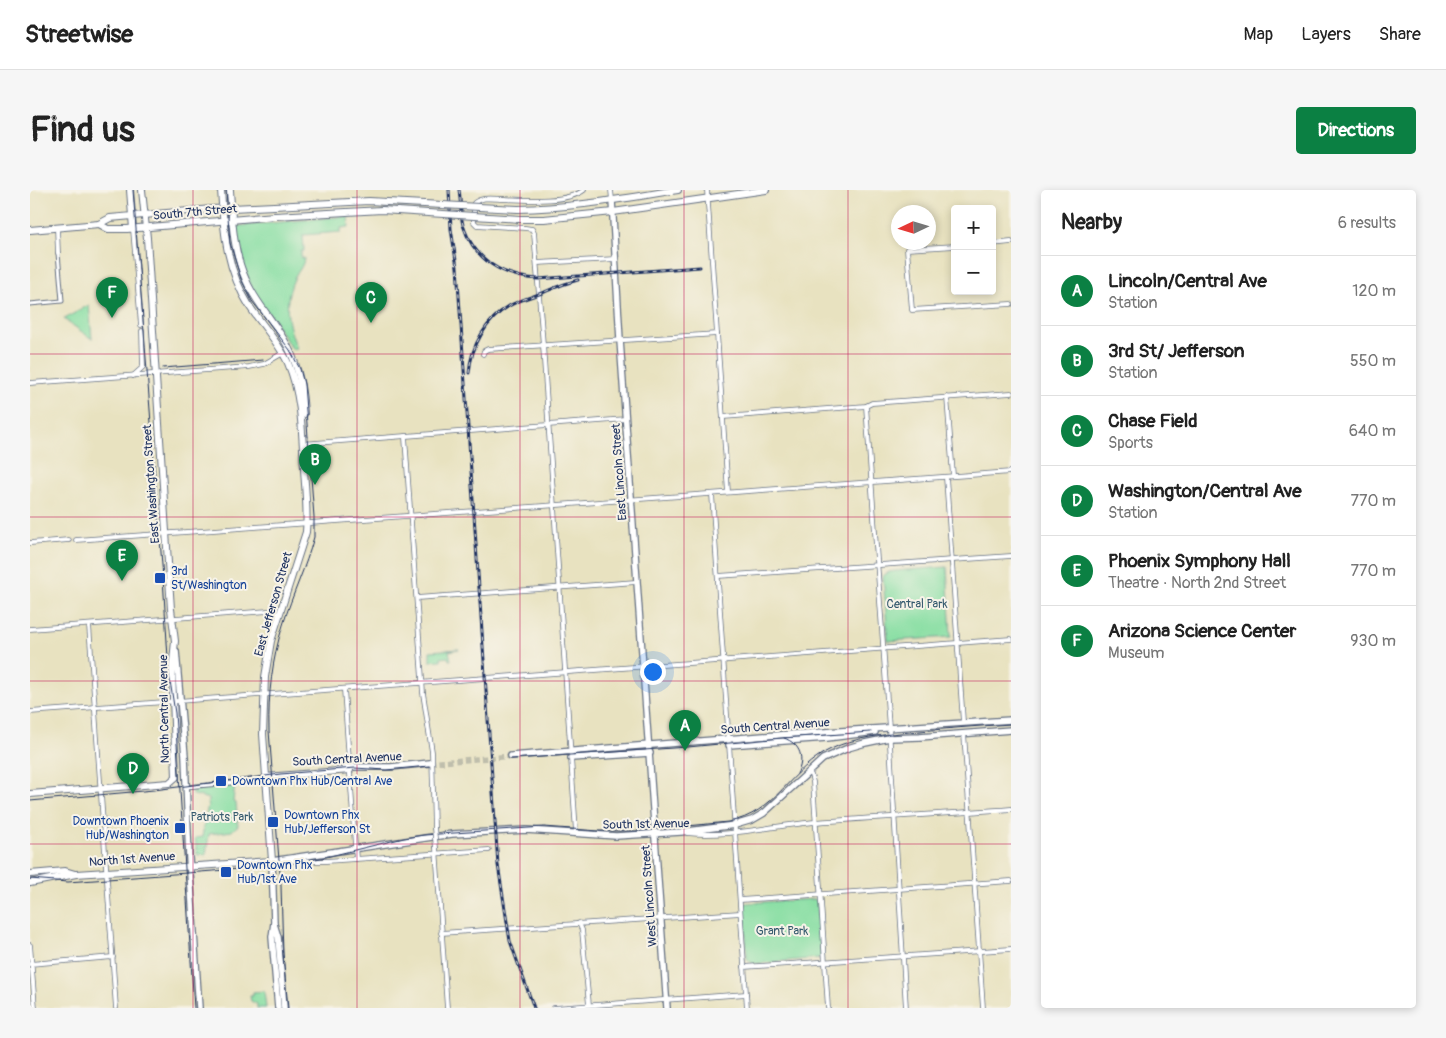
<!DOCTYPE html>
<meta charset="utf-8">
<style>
body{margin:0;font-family:Pangolin,sans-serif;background:#f6f6f6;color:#222}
.controls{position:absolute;right:15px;top:15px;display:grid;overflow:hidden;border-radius:5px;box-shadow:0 2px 8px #0003}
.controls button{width:45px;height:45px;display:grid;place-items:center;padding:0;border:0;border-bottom:1px solid #e0e0e0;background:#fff;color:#222;font:25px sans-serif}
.compass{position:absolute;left:861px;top:15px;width:45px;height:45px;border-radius:50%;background:#fff;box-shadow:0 2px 8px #0003;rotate:266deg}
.you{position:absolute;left:622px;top:481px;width:18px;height:18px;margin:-12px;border:4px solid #fff;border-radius:50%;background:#1a73e8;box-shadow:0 0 0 8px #1a73e833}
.badge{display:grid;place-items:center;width:32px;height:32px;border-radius:50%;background:#0b8043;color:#fff;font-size:16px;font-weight:700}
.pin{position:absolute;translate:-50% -41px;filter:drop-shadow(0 1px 2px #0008)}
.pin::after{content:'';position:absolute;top:26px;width:18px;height:15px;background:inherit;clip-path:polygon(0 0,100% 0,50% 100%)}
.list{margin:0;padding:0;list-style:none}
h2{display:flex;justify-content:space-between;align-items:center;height:65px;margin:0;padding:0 20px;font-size:21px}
h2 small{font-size:16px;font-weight:400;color:#767676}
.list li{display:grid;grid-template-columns:32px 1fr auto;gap:15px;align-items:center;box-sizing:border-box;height:70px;padding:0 20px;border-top:1px solid #e0e0e0}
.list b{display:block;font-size:19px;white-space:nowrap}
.list p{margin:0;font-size:16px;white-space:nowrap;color:#767676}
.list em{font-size:16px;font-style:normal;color:#767676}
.map{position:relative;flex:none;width:981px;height:818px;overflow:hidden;border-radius:5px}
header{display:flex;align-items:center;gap:30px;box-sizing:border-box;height:70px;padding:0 25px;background:#fff;border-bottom:1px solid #e0e0e0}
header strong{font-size:24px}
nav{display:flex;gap:28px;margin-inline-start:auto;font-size:18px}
.intro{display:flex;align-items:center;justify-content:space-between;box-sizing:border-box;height:120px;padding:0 30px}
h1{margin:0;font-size:35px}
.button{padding:12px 22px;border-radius:5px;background:#0b8043;color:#fff;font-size:18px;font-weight:700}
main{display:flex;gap:30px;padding:0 30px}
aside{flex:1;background:#fff;border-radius:5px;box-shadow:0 2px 8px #0003}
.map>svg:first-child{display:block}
</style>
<header>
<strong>Streetwise</strong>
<nav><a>Map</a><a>Layers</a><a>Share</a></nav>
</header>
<div class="intro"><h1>Find us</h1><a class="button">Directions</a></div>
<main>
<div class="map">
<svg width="981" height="818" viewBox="0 0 981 818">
<rect width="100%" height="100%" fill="#f7f3e8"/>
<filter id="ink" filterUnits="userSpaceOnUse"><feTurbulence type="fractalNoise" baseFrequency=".02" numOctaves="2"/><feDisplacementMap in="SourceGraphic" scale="10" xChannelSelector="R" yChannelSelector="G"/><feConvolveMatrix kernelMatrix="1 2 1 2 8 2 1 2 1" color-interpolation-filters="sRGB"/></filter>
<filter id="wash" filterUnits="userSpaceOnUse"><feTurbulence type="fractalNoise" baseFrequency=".0096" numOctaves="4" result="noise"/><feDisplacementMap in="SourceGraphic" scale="20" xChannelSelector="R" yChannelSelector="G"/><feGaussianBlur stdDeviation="1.12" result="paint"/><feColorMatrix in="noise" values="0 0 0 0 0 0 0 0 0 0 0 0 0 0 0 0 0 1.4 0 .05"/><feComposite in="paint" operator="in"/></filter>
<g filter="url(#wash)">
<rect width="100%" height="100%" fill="#e8e2c0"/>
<g fill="#86dea2" stroke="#508680">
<path d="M 318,26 L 319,37 L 311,38 L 311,42 L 273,45 L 274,61 L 271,61 L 271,68 L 274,68 C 274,76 267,82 264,89 C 253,113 257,135 267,158 L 263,160 L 223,101 L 210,67 L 206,39 L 207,36 Z"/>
<path d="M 59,115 L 62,149 L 34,129 Z"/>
<path d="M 917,377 L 921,447 L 858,451 L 853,386 L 859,382 L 865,381 Z"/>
<path d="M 429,459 L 419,461 L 421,470 L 419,470 L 418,467 L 411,468 L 411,470 L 400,471 L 400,461 Z"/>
<path d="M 205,594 L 203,612 L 206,613 L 208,636 L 206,637 L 202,641 L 179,644 L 176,665 L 167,665 L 165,648 L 172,647 L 179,609 L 161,604 L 164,600 Z"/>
<path d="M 784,709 L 787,711 L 791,765 L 790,768 L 723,774 L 717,769 L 714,714 L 717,713 Z"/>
<path d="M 234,801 L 236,818 L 227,818 L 227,814 L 221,811 L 220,806 L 223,806 L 223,802 Z"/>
</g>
</g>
<g filter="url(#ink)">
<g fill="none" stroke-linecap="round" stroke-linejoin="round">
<path stroke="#bfbeac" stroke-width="5.5" stroke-dasharray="5.5 3" stroke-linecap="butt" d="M 400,573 L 481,566"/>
<defs>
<g id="pedestrian">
<path d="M 0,114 L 32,111 L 28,63"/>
<path d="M 156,597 L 236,590"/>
</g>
<g id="minor">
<path d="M 581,0 L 582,10"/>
<path d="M 677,0 L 698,302"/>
<path d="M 27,38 L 28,63"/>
<path d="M 103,39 L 111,135"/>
<path d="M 962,54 L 981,52"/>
<path d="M 925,56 L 877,59 L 882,120 L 981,114"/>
<path d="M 507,73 L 586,69"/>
<path d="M 453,164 L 454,161 L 458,159 L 687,144"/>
<path d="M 103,186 L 113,177 L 112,141"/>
<path d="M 0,193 L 219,177 L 234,174 L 253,163"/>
<path d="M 917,207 L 923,286"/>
<path d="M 836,216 L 859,538 L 876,818"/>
<path d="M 693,227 L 836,216 L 842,213 L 981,203"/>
<path d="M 375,247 L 393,503 L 402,562 L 404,638"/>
<path d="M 272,254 L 596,229"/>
<path d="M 916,287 L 933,532"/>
<path d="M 682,304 L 717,818"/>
<path d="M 46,350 L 981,282"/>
<path d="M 0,353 L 39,350"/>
<path d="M 688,386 L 981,366"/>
<path d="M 387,408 L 606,392"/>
<path d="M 59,435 L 86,818"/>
<path d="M 0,439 L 238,421 L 250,424"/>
<path d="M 314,499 L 326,669"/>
<path d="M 0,522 L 981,449"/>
<path d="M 934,543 L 953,818"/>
<path d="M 778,582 L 781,585 L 783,592 L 798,818"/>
<path d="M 546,642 L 513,155 L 504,43 L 502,39 L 495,38 L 447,35 L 444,32 L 444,13 C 452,6 464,9 474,9 C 495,10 537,13 554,0"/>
<path d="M 657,643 C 697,648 745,635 786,632 C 851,627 916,624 981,619"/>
<path d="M 406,658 L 417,818"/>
<path d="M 259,671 L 296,671 L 459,660"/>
<path d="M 710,710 L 981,691"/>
<path d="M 549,733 L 552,740 L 559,815"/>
<path d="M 411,743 L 710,723"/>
<path d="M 0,755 L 5,818"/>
<path d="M 0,774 L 83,767"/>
<path d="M 714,777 L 981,759"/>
<path d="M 524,818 L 716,804"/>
</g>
<g id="secondary">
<path d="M 582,10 L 590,150 L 637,818"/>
<path d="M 146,461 L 155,566 L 159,667 L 169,818"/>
<path d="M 699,555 L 797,548 L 845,542"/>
<path d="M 481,566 L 748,545 L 981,530"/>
<path d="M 541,568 L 620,563"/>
<path d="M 315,577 L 361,577 L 400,573"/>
<path d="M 244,734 L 248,747 L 254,818"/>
<path d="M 248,818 L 242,747 L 244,733 L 242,671 L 422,644 L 496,640 L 586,646 L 651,642 L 705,635 L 722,630 L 734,623 L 793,569 L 818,558 L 835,553 L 859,548 L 890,547 L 981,540"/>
</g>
<g id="primary">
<path d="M 100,0 L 103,39"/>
<path d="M 200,0 C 202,30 203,62 216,90 C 227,116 249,136 260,161 C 270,182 273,202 274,224"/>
<path d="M 488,19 C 542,18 595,8 648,0"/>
<path d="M 490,29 L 514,29 L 583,22 L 736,0"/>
<path d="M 69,34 L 78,39 L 97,39 L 245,26"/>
<path d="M 0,40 L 69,34 L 80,28 L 182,19 L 244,16"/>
<path d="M 236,587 L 320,580"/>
<path d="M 0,604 L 139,593 L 146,587 L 142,481 L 145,451 L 141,419 L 117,48 L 112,0"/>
<path d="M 0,684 L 35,681 L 45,684"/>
<path d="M 0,693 L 46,684 L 242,671 L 233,544 L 235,487 L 241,451 L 276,342 C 278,321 275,299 274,278 C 272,243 272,206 258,173 C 249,153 232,135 220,117 C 196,79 194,43 191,0"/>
</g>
</defs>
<use href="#pedestrian" stroke="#636e80" stroke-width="5"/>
<use href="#minor" stroke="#636e80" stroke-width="5.5"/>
<use href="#secondary" stroke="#636e80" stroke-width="8"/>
<use href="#primary" stroke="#636e80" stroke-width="8"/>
<use href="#pedestrian" stroke="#fff" stroke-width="3"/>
<use href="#minor" stroke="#fff" stroke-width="4"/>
<use href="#secondary" stroke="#fff" stroke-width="5.5"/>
<use href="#primary" stroke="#fff" stroke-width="6"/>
<g stroke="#1b2f5e" stroke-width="1">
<path d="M 103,0 L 133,388 L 139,484 L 145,523 L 164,818"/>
<path d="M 196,0 L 200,53 L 211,89 L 222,111 L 260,160 L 270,179 L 274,194 L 284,327 L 284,347 C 276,377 262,405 253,435 C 242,469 238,505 239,541 L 251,696 L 253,764 L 258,818"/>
<path d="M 133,178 L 233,170"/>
<path d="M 754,548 C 771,554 775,569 767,584"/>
<path d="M 481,569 L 658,557 L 752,548 L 841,542"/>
<path d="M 0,611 L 124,600 L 251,584 L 325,578 L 356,580 L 399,576"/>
<path d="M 0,689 L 38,692 L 249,676 L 296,667 L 374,648 L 394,645 L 514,637 L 569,641 L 606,641 L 698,632 C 746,624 760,578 801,559 C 825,547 853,545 879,542 C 913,539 947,536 981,534"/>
</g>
<defs>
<g id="rail">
<path d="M 419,0 L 421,39 L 427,77 L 468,675 L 480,751 L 504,818"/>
<path d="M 429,0 C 431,11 430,24 433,35 C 444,70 473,87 508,89 L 670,77"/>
<path d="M 439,183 C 441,156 456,130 479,116 C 489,110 501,107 512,103 C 524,98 535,93 548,90"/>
</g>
</defs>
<use href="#rail" stroke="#1b2f5e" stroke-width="3"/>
<use href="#rail" stroke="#f7f3e8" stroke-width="1" stroke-dasharray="4" stroke-linecap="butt"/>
<defs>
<path id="minor-bridge" d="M 404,638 L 406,658"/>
<g id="primary-bridge">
<path d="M 244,16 L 339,11 L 488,19"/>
<path d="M 245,26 L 352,20 L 490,29"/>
</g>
</defs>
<use href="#minor-bridge" stroke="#636e80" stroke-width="5.5" stroke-linecap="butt"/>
<use href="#primary-bridge" stroke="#636e80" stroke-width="8" stroke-linecap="butt"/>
<use href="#minor-bridge" stroke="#fff" stroke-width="4"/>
<use href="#primary-bridge" stroke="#fff" stroke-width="6"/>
</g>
</g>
<path fill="none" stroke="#c2185b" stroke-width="1" stroke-opacity="0.55" d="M 163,0 L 163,818M 327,0 L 327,818M 490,0 L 490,818M 654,0 L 654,818M 818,0 L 818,818M 0,164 L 981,164M 0,327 L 981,327M 0,491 L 981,491M 0,654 L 981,654"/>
<g fill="#1a4fb4" stroke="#f7f3e8" stroke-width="2">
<rect x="124" y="382" width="12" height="12" rx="2.5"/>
<rect x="185" y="585" width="12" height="12" rx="2.5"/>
<rect x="237" y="626" width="12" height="12" rx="2.5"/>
<rect x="144" y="632" width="12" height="12" rx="2.5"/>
<rect x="190" y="676" width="12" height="12" rx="2.5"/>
</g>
<g text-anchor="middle" stroke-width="4" stroke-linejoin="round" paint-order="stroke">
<g font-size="12" fill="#1b2f5e" stroke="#f7f3e8">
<text transform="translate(165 22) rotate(-5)" y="4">South 7th Street</text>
<text transform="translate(589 282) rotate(-94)" y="4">East Lincoln Street</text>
<text transform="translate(121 294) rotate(-94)" y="4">East Washington Street</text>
<text transform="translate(243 414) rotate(-74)" y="4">East Jefferson Street</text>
<text transform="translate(134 519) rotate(-91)" y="4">North Central Avenue</text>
<text transform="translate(745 536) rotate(-4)" y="4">South Central Avenue</text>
<text transform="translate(317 569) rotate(-3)" y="4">South Central Avenue</text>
<text transform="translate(616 634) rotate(-1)" y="4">South 1st Avenue</text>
<text transform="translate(102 669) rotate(-4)" y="4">North 1st Avenue</text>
<text transform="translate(619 706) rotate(-94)" y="4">West Lincoln Street</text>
</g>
<g font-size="12" fill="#164399" stroke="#f7f3e8" text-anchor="start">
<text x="141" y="385">3rd<tspan x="141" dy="14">St/Washington</tspan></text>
<text x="202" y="595">Downtown Phx Hub/Central Ave</text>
<text x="254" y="629">Downtown Phx<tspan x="254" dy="14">Hub/Jefferson St</tspan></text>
<text x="139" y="635" text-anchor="end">Downtown Phoenix<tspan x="139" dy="14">Hub/Washington</tspan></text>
<text x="207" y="679">Downtown Phx<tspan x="207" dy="14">Hub/1st Ave</tspan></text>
</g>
<g font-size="12" fill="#365b6f" stroke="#f7f3e8">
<text x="887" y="418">Central Park</text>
<text x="192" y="631">Patriots Park</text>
<text x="752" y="745">Grant Park</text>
</g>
</g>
</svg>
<div class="controls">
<button>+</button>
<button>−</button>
</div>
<svg class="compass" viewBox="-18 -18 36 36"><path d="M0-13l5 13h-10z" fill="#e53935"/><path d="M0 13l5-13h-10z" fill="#767676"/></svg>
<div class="you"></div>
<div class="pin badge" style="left:655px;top:561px">A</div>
<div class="pin badge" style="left:285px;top:295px">B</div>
<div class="pin badge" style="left:341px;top:133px">C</div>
<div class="pin badge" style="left:103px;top:604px">D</div>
<div class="pin badge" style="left:92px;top:391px">E</div>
<div class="pin badge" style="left:82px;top:128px">F</div>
</div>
<aside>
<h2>Nearby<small>6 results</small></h2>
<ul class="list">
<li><span class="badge">A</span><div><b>Lincoln/Central Ave</b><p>Station</p></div><em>120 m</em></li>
<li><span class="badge">B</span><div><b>3rd St/ Jefferson</b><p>Station</p></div><em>550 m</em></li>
<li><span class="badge">C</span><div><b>Chase Field</b><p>Sports</p></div><em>640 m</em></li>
<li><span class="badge">D</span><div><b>Washington/Central Ave</b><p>Station</p></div><em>770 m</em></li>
<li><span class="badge">E</span><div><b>Phoenix Symphony Hall</b><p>Theatre · North 2nd Street</p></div><em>770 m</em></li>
<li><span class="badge">F</span><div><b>Arizona Science Center</b><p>Museum</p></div><em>930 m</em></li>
</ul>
</aside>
</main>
